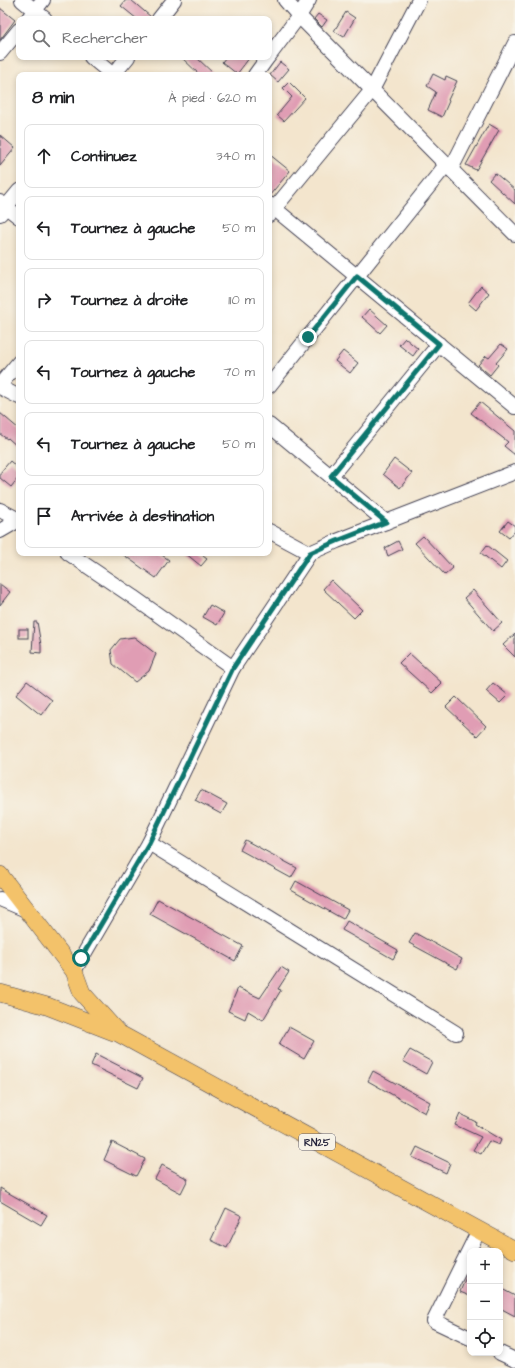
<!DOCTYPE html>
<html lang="fr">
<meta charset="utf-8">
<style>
body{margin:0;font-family:"Architects Daughter",sans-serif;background:#f6f6f6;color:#202124}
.controls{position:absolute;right:12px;bottom:12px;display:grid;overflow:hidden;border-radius:8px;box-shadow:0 2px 6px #0003}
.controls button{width:36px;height:36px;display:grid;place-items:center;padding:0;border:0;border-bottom:1px solid #e0e0e0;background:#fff;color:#202124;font:20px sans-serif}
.stop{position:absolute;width:12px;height:12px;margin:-9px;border:3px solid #0f766e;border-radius:50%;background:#fff}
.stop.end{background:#0f766e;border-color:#fff;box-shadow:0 1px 4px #0008}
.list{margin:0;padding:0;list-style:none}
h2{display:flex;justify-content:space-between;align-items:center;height:52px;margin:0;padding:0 16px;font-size:17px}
h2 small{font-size:13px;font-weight:400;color:#757577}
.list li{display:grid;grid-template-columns:26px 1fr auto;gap:12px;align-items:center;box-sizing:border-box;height:64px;margin:0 8px 8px;padding:0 8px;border:1px solid #e0e0e0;border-radius:8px}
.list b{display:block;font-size:15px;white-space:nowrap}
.list em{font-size:13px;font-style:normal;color:#757577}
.icon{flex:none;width:22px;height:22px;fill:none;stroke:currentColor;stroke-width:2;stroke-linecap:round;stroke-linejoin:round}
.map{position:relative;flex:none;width:515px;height:1368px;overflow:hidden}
.search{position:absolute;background:#fff;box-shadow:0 2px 6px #0003;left:16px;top:16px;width:256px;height:44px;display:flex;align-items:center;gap:10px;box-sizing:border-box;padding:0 14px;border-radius:8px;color:#757577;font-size:15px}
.panel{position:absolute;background:#fff;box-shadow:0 2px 6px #0003;left:16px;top:72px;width:256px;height:484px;border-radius:8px}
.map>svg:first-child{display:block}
</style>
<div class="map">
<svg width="515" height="1368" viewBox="0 0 515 1368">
<rect width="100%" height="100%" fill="#f7f3e8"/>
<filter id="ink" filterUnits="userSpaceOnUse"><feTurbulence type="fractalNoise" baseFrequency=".025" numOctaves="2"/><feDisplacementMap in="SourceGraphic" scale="8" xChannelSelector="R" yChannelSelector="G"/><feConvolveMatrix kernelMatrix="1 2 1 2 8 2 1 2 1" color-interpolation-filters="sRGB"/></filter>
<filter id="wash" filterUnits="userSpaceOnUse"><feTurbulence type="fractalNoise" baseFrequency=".012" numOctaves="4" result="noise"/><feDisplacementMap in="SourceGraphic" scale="16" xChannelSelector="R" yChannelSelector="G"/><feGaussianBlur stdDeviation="0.9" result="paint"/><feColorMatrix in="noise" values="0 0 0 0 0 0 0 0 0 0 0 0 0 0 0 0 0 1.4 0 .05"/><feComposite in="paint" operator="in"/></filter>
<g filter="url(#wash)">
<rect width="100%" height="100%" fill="#f3e5cd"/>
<g id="blocks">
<g fill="#e09db4">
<path d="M 126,0 L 131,0 L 151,17 L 151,19 L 137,19 L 121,6 Z"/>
<path d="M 0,8 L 15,20 L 0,40 Z"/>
<path d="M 346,12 L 355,18 L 344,37 L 334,31 Z"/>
<path d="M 318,14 L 327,20 L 322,27 L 314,19 Z"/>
<path d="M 181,57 L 196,57 L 215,75 L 200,75 Z"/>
<path d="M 226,57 L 250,57 L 237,74 L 222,62 Z"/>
<path d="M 280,62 L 289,69 L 278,82 L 270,75 Z"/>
<path d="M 433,74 L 445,80 L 446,76 L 457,81 L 448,100 L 449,101 L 442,117 L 428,110 L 436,92 L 427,86 Z"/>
<path d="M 289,82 L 305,98 L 284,121 L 277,115 L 292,97 L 283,88 Z"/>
<path d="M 489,124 L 499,130 L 476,170 L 466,165 Z"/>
<path d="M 0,135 L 15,148 L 0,166 Z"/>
<path d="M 269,154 L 290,171 L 269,196 Z"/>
<path d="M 495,173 L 515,190 L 515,204 L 489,180 Z"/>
<path d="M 481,286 L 489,293 L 476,310 L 468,303 Z"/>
<path d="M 369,309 L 387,325 L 380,333 L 362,317 Z"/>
<path d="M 405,338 L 418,349 L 413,356 L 399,345 Z"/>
<path d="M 501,344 L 508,349 L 496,363 L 498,365 L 490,375 L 478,365 L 486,356 L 489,358 Z"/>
<path d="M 343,351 L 358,363 L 350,373 L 335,361 Z"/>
<path d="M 480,402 L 515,431 L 515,455 L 504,446 L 508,442 L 471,413 Z"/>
<path d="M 0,413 L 19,429 L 19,448 L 8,438 L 7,439 L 0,434 Z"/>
<path d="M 394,459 L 412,473 L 400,488 L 383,474 Z"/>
<path d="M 10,461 L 19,469 L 19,477 L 11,487 L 0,478 L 0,473 Z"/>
<path d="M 508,521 L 515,526 L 515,531 L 509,538 L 500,531 Z"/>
<path d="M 423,536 L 453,568 L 445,575 L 415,543 Z"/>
<path d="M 398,541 L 402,549 L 388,556 L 385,548 Z"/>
<path d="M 487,545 L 507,561 L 501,569 L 481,553 Z"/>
<path d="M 121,553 L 159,553 L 169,560 L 156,578 Z"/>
<path d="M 185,553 L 199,553 L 207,559 L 201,566 Z"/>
<path d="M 331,580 L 362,610 L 354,618 L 323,589 Z"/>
<path d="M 0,584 L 10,592 L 0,605 Z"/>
<path d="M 473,590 L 502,623 L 493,631 L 464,598 Z"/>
<path d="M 210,605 L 224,613 L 217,625 L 203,617 Z"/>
<path d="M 34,622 L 37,622 L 41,645 L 41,653 L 32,652 Z"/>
<rect x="19" y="629" width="9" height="9"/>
<path d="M 515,634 L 515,657 L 503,645 Z"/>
<path d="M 134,637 L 156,654 L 149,671 L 135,682 L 113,664 L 111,650 L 120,639 Z"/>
<path d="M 409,653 L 442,683 L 432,693 L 399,663 Z"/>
<path d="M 27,681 L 52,700 L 41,715 L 16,695 Z"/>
<path d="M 493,683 L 508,695 L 500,703 L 486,691 Z"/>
<path d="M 456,697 L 486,726 L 477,736 L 446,707 Z"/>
<path d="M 201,790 L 227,804 L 221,814 L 195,800 Z"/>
<path d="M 245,840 L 297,868 L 291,878 L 240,850 Z"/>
<path d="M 296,881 L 348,910 L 343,919 L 291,890 Z"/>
<path d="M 158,899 L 243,946 L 235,961 L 150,914 Z"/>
<path d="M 347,921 L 398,950 L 393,959 L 342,930 Z"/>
<path d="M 415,933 L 462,959 L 457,969 L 409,943 Z"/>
<path d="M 281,967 L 289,972 L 278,989 L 281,990 L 263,1020 L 248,1011 L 245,1019 L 228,1011 L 238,988 L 260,998 Z"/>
<path d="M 289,1027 L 314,1041 L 304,1059 L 279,1044 Z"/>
<path d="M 410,1050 L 432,1062 L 426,1074 L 403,1061 Z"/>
<path d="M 96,1054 L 143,1078 L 138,1088 L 91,1065 Z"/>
<path d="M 373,1071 L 430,1102 L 425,1113 L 368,1081 Z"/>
<path d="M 460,1114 L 476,1122 L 475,1124 L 501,1140 L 499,1145 L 489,1141 L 481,1154 L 473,1150 L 481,1137 L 455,1125 Z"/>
<path d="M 112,1142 L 145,1159 L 136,1176 L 104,1160 Z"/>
<path d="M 417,1147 L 450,1163 L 446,1173 L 412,1157 Z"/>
<path d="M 162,1165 L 188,1179 L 181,1193 L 155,1179 Z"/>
<path d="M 0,1188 L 47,1215 L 41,1225 L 0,1201 Z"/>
<path d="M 226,1208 L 242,1216 L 227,1248 L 211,1240 Z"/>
<path d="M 470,1267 L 470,1296 L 460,1292 Z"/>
<path d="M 500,1288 L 515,1296 L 515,1316 L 500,1308 Z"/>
</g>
</g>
</g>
<g filter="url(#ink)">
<use href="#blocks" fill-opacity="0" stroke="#413f51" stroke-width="1"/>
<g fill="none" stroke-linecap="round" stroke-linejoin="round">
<defs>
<g id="minor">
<path d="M 22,0 L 45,19"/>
<path d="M 285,0 L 299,16 L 515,234"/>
<path d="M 28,19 L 43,0"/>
<path d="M 159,19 L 174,0"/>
<path d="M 0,53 L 19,30"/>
<path d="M 269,56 L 299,16 L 309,0"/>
<path d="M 91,57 L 113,75"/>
<path d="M 113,75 L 128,57"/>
<path d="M 255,75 L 268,57"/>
<path d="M 451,169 L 515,43"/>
<path d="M 0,202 L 19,217"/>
<path d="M 269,204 L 515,407"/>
<path d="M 0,214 L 19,191"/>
<path d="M 269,215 L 372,90 L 419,0"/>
<path d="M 0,385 L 19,362"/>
<path d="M 269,386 L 446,165"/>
<path d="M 0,387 L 19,397"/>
<path d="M 269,425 L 386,522"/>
<path d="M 331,476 L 439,344"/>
<path d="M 0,510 L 19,520"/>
<path d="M 0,531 L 19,520"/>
<path d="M 269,531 L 310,553"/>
<path d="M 68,553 L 133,597 L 233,668 L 310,553 L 337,541 L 515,472"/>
<path d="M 149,843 L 456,1033"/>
<path d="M 0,899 L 26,910"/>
<path d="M 74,971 L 149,843 L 233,668"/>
<path d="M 470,1338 L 434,1321 L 479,1230"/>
<path d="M 500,1353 L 515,1360"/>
</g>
<g id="major">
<path d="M 0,875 L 74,971 L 82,993 L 118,1033 L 515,1250"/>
<path d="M 0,993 L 47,1006 L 114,1032"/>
</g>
</defs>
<use href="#minor" stroke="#413f51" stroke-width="16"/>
<use href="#major" stroke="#413f51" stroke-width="18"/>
<use href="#minor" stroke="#fff" stroke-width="14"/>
<use href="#major" stroke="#f3c26a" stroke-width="17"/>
</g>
</g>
<g fill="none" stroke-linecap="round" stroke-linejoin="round" filter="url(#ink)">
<path stroke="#0f766e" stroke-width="5" d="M 81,958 L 149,843 L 233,668 L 310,553 L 337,541 L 386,522 L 331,476 L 439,344 L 357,276 L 308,337"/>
</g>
<g text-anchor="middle" stroke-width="3" stroke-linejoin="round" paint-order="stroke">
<rect fill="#f7f3e8" stroke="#62616f" stroke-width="1" x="299" y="1134" width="36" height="16" rx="3"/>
<g font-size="10" font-weight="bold" fill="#22223b">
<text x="317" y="1146">RN25</text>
</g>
</g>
</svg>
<div class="controls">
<button>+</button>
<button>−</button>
<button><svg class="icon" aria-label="locate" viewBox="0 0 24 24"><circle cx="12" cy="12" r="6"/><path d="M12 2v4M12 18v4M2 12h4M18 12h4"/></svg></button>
</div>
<div class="stop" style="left:81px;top:958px"></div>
<div class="stop end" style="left:308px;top:337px"></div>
<div class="search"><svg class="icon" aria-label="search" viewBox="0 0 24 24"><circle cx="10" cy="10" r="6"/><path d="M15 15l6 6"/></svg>Rechercher</div>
<section class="panel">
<h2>8 min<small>À pied · 620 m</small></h2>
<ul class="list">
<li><svg class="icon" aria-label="ahead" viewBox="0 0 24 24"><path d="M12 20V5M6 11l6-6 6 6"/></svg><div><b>Continuez</b></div><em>340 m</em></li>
<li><svg class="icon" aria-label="left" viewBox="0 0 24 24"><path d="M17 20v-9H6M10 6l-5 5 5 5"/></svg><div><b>Tournez à gauche</b></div><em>50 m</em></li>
<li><svg class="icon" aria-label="right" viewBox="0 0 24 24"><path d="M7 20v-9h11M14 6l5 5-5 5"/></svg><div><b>Tournez à droite</b></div><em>110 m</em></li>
<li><svg class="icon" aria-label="left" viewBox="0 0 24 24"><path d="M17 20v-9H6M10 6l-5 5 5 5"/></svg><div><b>Tournez à gauche</b></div><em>70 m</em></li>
<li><svg class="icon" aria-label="left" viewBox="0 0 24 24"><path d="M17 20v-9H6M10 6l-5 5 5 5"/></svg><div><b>Tournez à gauche</b></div><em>50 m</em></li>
<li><svg class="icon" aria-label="arrive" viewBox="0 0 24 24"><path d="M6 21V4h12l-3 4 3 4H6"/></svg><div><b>Arrivée à destination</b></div></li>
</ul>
</section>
</div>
